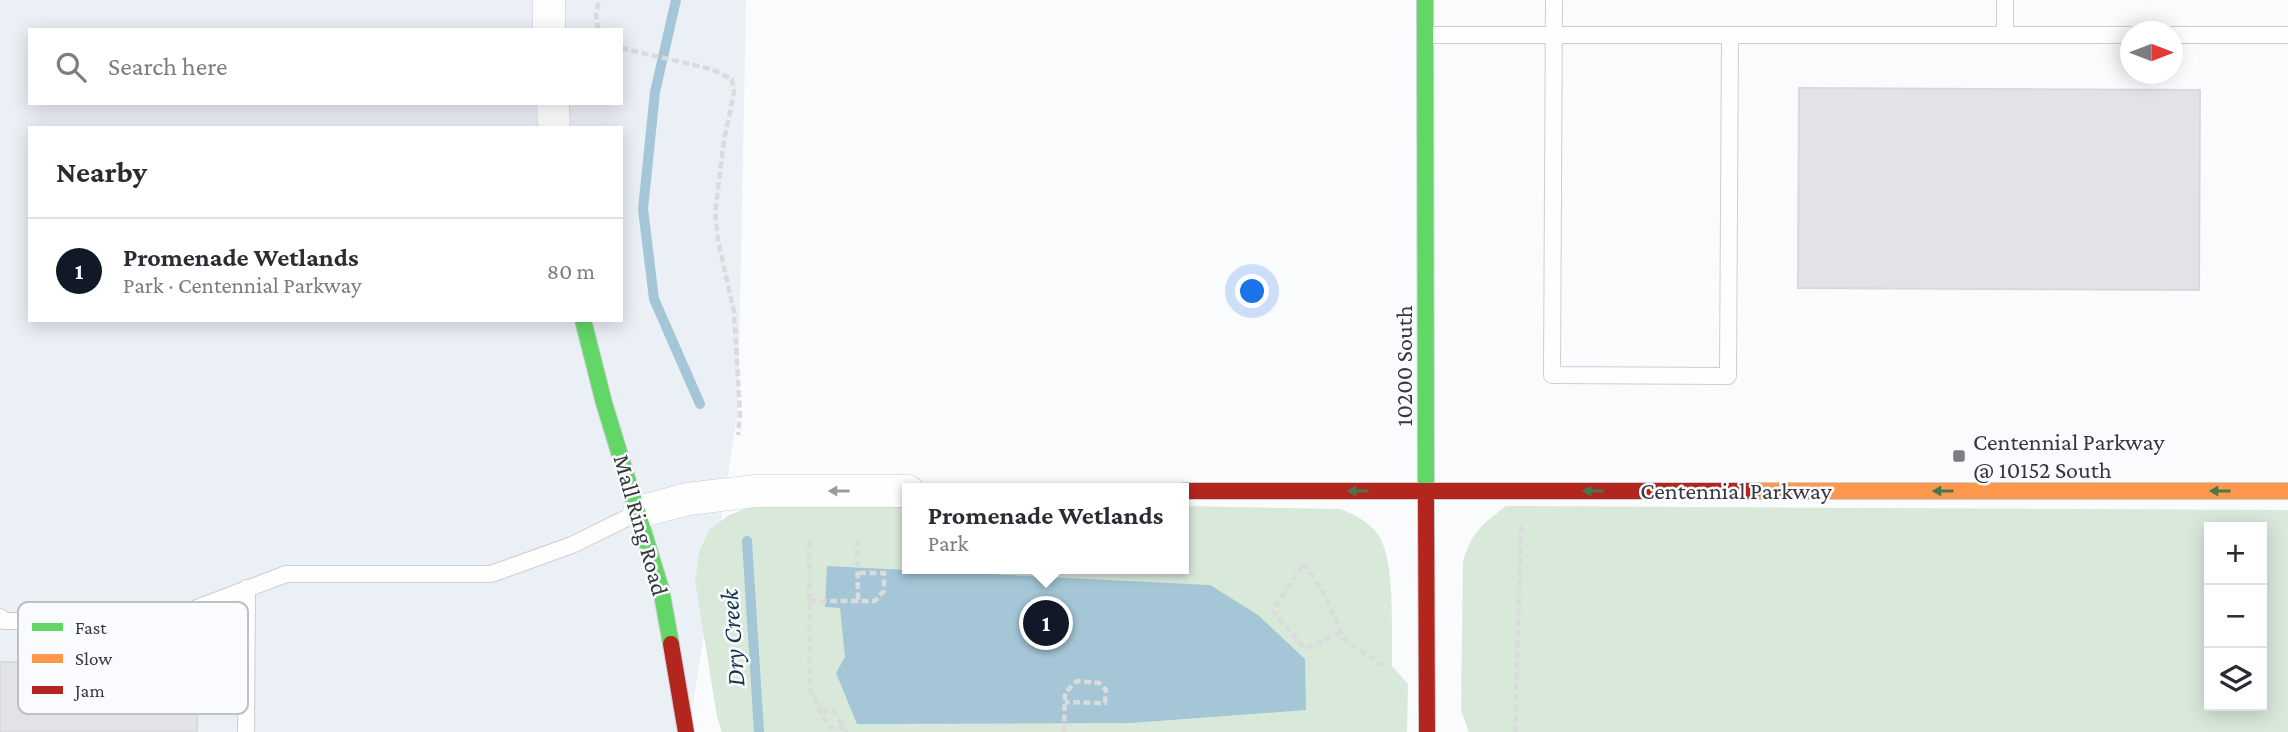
<!DOCTYPE html>
<meta charset="utf-8">
<style>
body{margin:0;font-family:"Crimson Pro",serif;background:#f7f7f7;color:#2b2b33}
.controls{position:absolute;right:21px;bottom:21px;display:grid;overflow:hidden;border-radius:0px;box-shadow:0 4px 18px #0003}
.controls button{width:63px;height:63px;display:grid;place-items:center;padding:0;border:0;border-bottom:2px solid #e1e1e2;background:#fff;color:#2b2b33;font:35px sans-serif}
.compass{position:absolute;left:2120px;top:21px;width:63px;height:63px;border-radius:50%;background:#fff;box-shadow:0 4px 18px #0003;rotate:90deg}
.you{position:absolute;left:1253px;top:292px;width:24px;height:24px;margin:-18px;border:5px solid #fff;border-radius:50%;background:#1a73e8;box-shadow:0 0 0 10px #1a73e833}
.badge{display:grid;place-items:center;width:46px;height:46px;border-radius:50%;background:#111827;color:#fff;font-size:23px;font-weight:700}
.pin{position:absolute;translate:-50% -50%;border:4px solid #fff;box-shadow:0 2px 7px #0006}
.popup{position:absolute;left:902px;top:483px;width:287px;height:91px;box-sizing:border-box;display:grid;place-content:center;border-radius:0px;background:#fff;filter:drop-shadow(0 2px 5px #0005);font-size:23px;white-space:nowrap;color:#7c7c81}
.popup b{font-size:26px;color:#2b2b33}
.popup::after{content:'';position:absolute;left:50%;top:100%;margin-left:-14px;border:14px solid transparent;border-top-color:#fff}
.list{margin:0;padding:0;list-style:none}
h2{display:flex;justify-content:space-between;align-items:center;height:91px;margin:0;padding:0 28px;font-size:30px}
h2 small{font-size:23px;font-weight:400;color:#7c7c81}
.list li{display:grid;grid-template-columns:46px 1fr auto;gap:21px;align-items:center;box-sizing:border-box;height:105px;padding:0 28px;border-top:2px solid #e1e1e2}
.list b{display:block;font-size:26px;white-space:nowrap}
.list p{margin:0;font-size:23px;white-space:nowrap;color:#7c7c81}
.list em{font-size:23px;font-style:normal;color:#7c7c81}
.icon{flex:none;width:38px;height:38px;fill:none;stroke:currentColor;stroke-width:2;stroke-linecap:round;stroke-linejoin:round}
.map{position:relative;flex:none;width:2288px;height:732px;overflow:hidden}
.search{position:absolute;background:#fff;box-shadow:0 4px 18px #0003;left:28px;top:28px;width:595px;height:77px;display:flex;align-items:center;gap:18px;box-sizing:border-box;padding:0 24px;border-radius:0px;color:#7c7c81;font-size:26px}
.panel{position:absolute;background:#fff;box-shadow:0 4px 18px #0003;left:28px;top:126px;width:595px;height:196px;border-radius:0px}
.map>svg:first-child{display:block}
</style>
<div class="map">
<svg width="2288" height="732" viewBox="0 0 2288 732">
<rect width="100%" height="100%" fill="#fafbfd"/>
<path fill="#ebeff6" fill-rule="evenodd" d="M 0,0 L 746,0 L 738,409 L 689,732 L 0,732 ZM 30,30 L 621,30 L 621,103 L 30,103 ZM 30,128 L 621,128 L 621,320 L 30,320 Z"/>
<g fill="#d8e9da" fill-rule="evenodd">
<path d="M 752,506 L 908,506 L 908,569 L 1184,569 L 1184,506 L 1340,509 C 1355,515 1370,522 1379,536 C 1396,563 1391,633 1392,666 L 1408,684 L 1407,732 L 722,732 L 717,717 L 695,580 L 700,550 L 709,530 L 729,515 Z"/>
<path d="M 1506,506 L 2288,510 L 2288,732 L 1469,732 L 1461,710 L 1463,561 C 1472,532 1482,524 1506,506 ZM 2209,527 L 2262,527 L 2262,706 L 2209,706 Z"/>
</g>
<path fill="#a4c6d6" d="M 827,566 L 1210,585 L 1258,615 L 1305,659 L 1306,710 L 1130,723 L 857,724 L 836,673 L 845,657 L 840,608 L 825,607 Z"/>
<g fill="none" stroke-linecap="round" stroke-linejoin="round">
<g stroke="#a4c6d6" stroke-width="10">
<path d="M 676,0 L 655,92 L 643,209 L 654,299 L 700,404"/>
<path d="M 747,541 L 759,732"/>
</g>
</g>
<g fill="#e2e3e6" stroke="#d9d9db" stroke-width="2">
<path d="M 1799,88 L 2200,90 L 2199,290 L 1798,288 Z"/>
<path d="M 0,662 L 198,663 L 197,732 L 0,732 Z"/>
</g>
<g fill="none" stroke-linecap="round" stroke-linejoin="round">
<defs>
<g id="lane">
<path d="M 1554,0 L 1552,375 L 1728,376 L 1730,35"/>
<path d="M 2005,0 L 2005,35"/>
<path d="M 1426,35 L 2130,35"/>
<path d="M 2172,35 L 2288,35"/>
<path d="M 0,617 L 4,621 L 123,621 L 184,613 L 286,574 L 491,574 L 572,545 L 639,512"/>
<path d="M 246,732 L 247,588"/>
</g>
<g id="street">
<path d="M 549,30 L 549,0"/>
<path d="M 553,103 L 554,128"/>
<path d="M 639,512 L 688,499 L 755,491 L 908,491"/>
</g>
<g id="fast">
<path d="M 1425,0 L 1426,501"/>
<path d="M 583,320 L 604,403 L 661,589 L 671,644"/>
</g>
<path id="slow" d="M 1753,491 L 2288,491"/>
<g id="jam">
<path d="M 1184,491 L 1753,491"/>
<path d="M 1426,501 L 1427,732"/>
<path d="M 671,644 L 686,732"/>
</g>
</defs>
<use href="#lane" stroke="#cdced1" stroke-width="18"/>
<use href="#street" stroke="#cdced1" stroke-width="33"/>
<use href="#fast" stroke="#cdced1" stroke-width="18"/>
<use href="#slow" stroke="#cdced1" stroke-width="18"/>
<use href="#jam" stroke="#cdced1" stroke-width="18"/>
<g stroke="#dadbdc" stroke-width="4.5" stroke-dasharray="7 3.5" stroke-linecap="butt">
<path d="M 598,30 L 596,14 L 599,0"/>
<path d="M 621,48 L 711,69 L 732,79 L 734,92 L 724,140 L 715,213 L 718,240 L 734,312 L 740,412 L 738,435"/>
<path d="M 857,540 L 858,601"/>
<path d="M 809,541 L 810,690 L 829,727 L 845,728"/>
<path d="M 809,601 L 875,601 L 884,591 L 884,573 L 857,573"/>
<path d="M 1341,632 L 1305,649 L 1273,611 L 1304,563 L 1326,597 L 1345,640 L 1383,666"/>
<path d="M 821,711 L 834,712 L 847,732"/>
<path d="M 1064,732 L 1065,693 L 1077,681 L 1099,683 L 1106,690 L 1105,703 L 1065,702"/>
<path d="M 1515,732 L 1521,526"/>
</g>
<use href="#lane" stroke="#fefeff" stroke-width="16"/>
<use href="#street" stroke="#fefeff" stroke-width="32"/>
<use href="#fast" stroke="#63d668" stroke-width="16"/>
<use href="#slow" stroke="#ff974d" stroke-width="16"/>
<use href="#jam" stroke="#b3261e" stroke-width="16"/>
</g>
<defs><path id="oneway-solid" d="M-6-.8H1V-3.2L6.5 0L1 3.2V.8H-6Z" transform="scale(1.75)"/></defs>
<use fill="#9a9b9d" href="#oneway-solid" transform="translate(839 491) rotate(180)"/>
<g fill="#48774d">
<use href="#oneway-solid" transform="translate(1358 491) rotate(180)"/>
<use href="#oneway-solid" transform="translate(1593 491) rotate(-180)"/>
<use href="#oneway-solid" transform="translate(1943 491) rotate(-180)"/>
<use href="#oneway-solid" transform="translate(2220 491) rotate(-180)"/>
</g>
<rect fill="#7b7c7f" stroke="#f9fbfe" stroke-width="2.5" x="1952" y="449" width="14" height="14" rx="3.5"/>
<g text-anchor="middle" stroke-width="5" stroke-linejoin="round" paint-order="stroke">
<g font-size="24" fill="#36383b" stroke="#f9fbfe">
<text transform="translate(1404 366) rotate(-90)" y="8">10200 South</text>
<text x="1736" y="499">Centennial Parkway</text>
<text transform="translate(641 525) rotate(74)" y="8">Mall Ring Road</text>
</g>
<g font-size="24" fill="#36383b" stroke="#f9fbfe" text-anchor="start">
<text x="1973" y="450">Centennial Parkway<tspan x="1973" dy="28">@ 10152 South</tspan></text>
</g>
<g font-size="26" font-style="italic" fill="#0f394a" stroke="#f9fbfe">
<text transform="translate(732 638) rotate(-94)" y="9">Dry Creek</text>
</g>
</g>
<rect x="18" y="602" width="230" height="112" rx="10" fill="#f9fbfe" stroke="#bec0c4" stroke-width="2"/>
<rect x="32" y="623" width="31" height="8" fill="#63d668"/>
<rect x="32" y="654" width="31" height="9" fill="#ff974d"/>
<rect x="32" y="686" width="31" height="8" fill="#b3261e"/>
<g font-size="19" fill="#36383b">
<text x="75" y="634">Fast</text>
<text x="75" y="665">Slow</text>
<text x="75" y="697">Jam</text>
</g>
</svg>
<div class="controls">
<button>+</button>
<button>−</button>
<button><svg class="icon" aria-label="layers" viewBox="0 0 24 24"><path d="M12 4l9 5-9 5-9-5zM3 14l9 5 9-5"/></svg></button>
</div>
<svg class="compass" viewBox="-18 -18 36 36"><path d="M0-13l5 13h-10z" fill="#e53935"/><path d="M0 13l5-13h-10z" fill="#7c7c81"/></svg>
<div class="you"></div>
<div class="pin badge" style="left:1046px;top:623px">1</div>
<div class="popup"><b>Promenade Wetlands</b>Park</div>
<div class="search"><svg class="icon" aria-label="search" viewBox="0 0 24 24"><circle cx="10" cy="10" r="6"/><path d="M15 15l6 6"/></svg>Search here</div>
<section class="panel">
<h2>Nearby<small></small></h2>
<ul class="list">
<li><span class="badge">1</span><div><b>Promenade Wetlands</b><p>Park · Centennial Parkway</p></div><em>80 m</em></li>
</ul>
</section>
</div>
